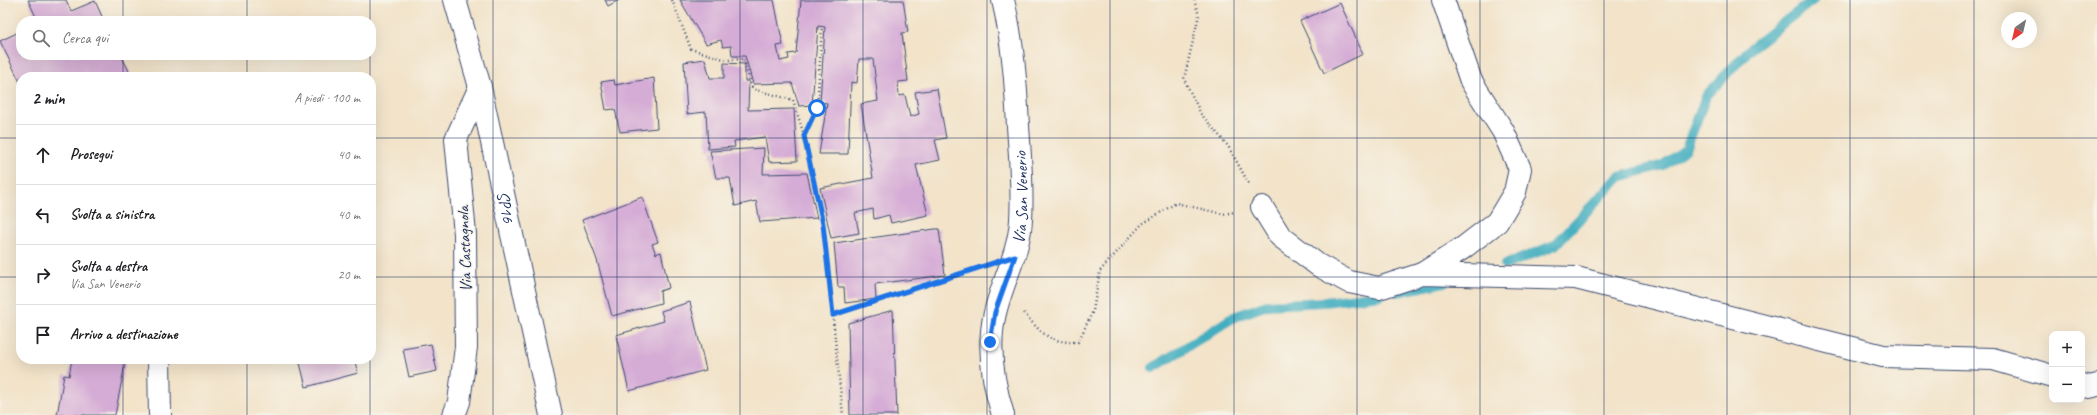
<!DOCTYPE html>
<html lang="it">
<meta charset="utf-8">
<style>
body{margin:0;font-family:Caveat,sans-serif;background:#f6f6f6;color:#202124}
.controls{position:absolute;right:12px;bottom:12px;display:grid;overflow:hidden;border-radius:8px;box-shadow:0 4px 16px #0002}
.controls button{width:36px;height:36px;display:grid;place-items:center;padding:0;border:0;border-bottom:1px solid #e0e0e0;background:#fff;color:#202124;font:20px sans-serif}
.compass{position:absolute;left:2001px;top:12px;width:36px;height:36px;border-radius:50%;background:#fff;box-shadow:0 4px 16px #0002;rotate:214deg}
.stop{position:absolute;width:12px;height:12px;margin:-9px;border:3px solid #1a73e8;border-radius:50%;background:#fff}
.stop.end{background:#1a73e8;border-color:#fff;box-shadow:0 1px 4px #0008}
.list{margin:0;padding:0;list-style:none}
h2{display:flex;justify-content:space-between;align-items:center;height:52px;margin:0;padding:0 16px;font-size:17px}
h2 small{font-size:13px;font-weight:400;color:#757577}
.list li{display:grid;grid-template-columns:26px 1fr auto;gap:12px;align-items:center;box-sizing:border-box;height:60px;padding:0 16px;border-top:1px solid #e0e0e0}
.list b{display:block;font-size:15px;white-space:nowrap}
.list p{margin:0;font-size:13px;white-space:nowrap;color:#757577}
.list em{font-size:13px;font-style:normal;color:#757577}
.icon{flex:none;width:22px;height:22px;fill:none;stroke:currentColor;stroke-width:2;stroke-linecap:round;stroke-linejoin:round}
.map{position:relative;flex:none;width:2097px;height:415px;overflow:hidden}
.search{position:absolute;background:#fff;box-shadow:0 4px 16px #0002;left:16px;top:16px;width:360px;height:44px;display:flex;align-items:center;gap:10px;box-sizing:border-box;padding:0 14px;border-radius:16px;color:#757577;font-size:15px}
.panel{position:absolute;background:#fff;box-shadow:0 4px 16px #0002;left:16px;top:72px;width:360px;height:292px;border-radius:16px}
.map>svg:first-child{display:block}
</style>
<div class="map">
<svg width="2097" height="415" viewBox="0 0 2097 415">
<rect width="100%" height="100%" fill="#f7f3e8"/>
<filter id="ink" filterUnits="userSpaceOnUse"><feTurbulence type="fractalNoise" baseFrequency=".025" numOctaves="2"/><feDisplacementMap in="SourceGraphic" scale="8" xChannelSelector="R" yChannelSelector="G"/><feConvolveMatrix kernelMatrix="1 2 1 2 8 2 1 2 1" color-interpolation-filters="sRGB"/></filter>
<filter id="wash" filterUnits="userSpaceOnUse"><feTurbulence type="fractalNoise" baseFrequency=".012" numOctaves="4" result="noise"/><feDisplacementMap in="SourceGraphic" scale="16" xChannelSelector="R" yChannelSelector="G"/><feGaussianBlur stdDeviation="0.9" result="paint"/><feColorMatrix in="noise" values="0 0 0 0 0 0 0 0 0 0 0 0 0 0 0 0 0 1.4 0 .05"/><feComposite in="paint" operator="in"/></filter>
<g filter="url(#wash)">
<rect width="100%" height="100%" fill="#f2e3c9"/>
<g fill="none" stroke-linecap="round" stroke-linejoin="round">
<g stroke="#42aec0" stroke-width="10">
<path d="M 1505,265 L 1555,245 L 1619,177 L 1663,165 L 1686,149 L 1706,96 L 1751,48 L 1813,0"/>
<path d="M 1397,292 L 1444,282"/>
<path d="M 1153,368 L 1234,317 L 1267,305 L 1324,302 L 1380,295"/>
</g>
</g>
<g id="blocks">
<g fill="#d5acd6">
<path d="M 28,0 L 66,0 L 71,11 L 95,1 L 104,21 L 38,21 Z"/>
<path d="M 605,0 L 619,0 L 608,6 Z"/>
<path d="M 680,0 L 774,0 L 783,45 L 777,46 L 780,61 L 789,59 L 788,54 L 796,53 L 801,0 L 903,0 L 908,32 L 902,33 L 908,81 L 898,82 L 899,96 L 905,95 L 910,117 L 919,114 L 915,92 L 937,89 L 946,138 L 935,140 L 940,160 L 916,165 L 928,215 L 891,223 L 889,215 L 874,219 L 873,209 L 855,213 L 859,233 L 831,238 L 820,188 L 873,178 L 861,104 L 878,101 L 873,59 L 859,59 L 857,83 L 851,82 L 848,154 L 819,154 L 827,103 L 820,102 L 825,27 L 818,26 L 812,105 L 799,106 L 792,83 L 753,84 L 745,56 L 732,56 L 731,46 L 723,47 L 721,40 L 706,44 Z"/>
<path d="M 1340,3 L 1363,54 L 1324,73 L 1300,21 Z"/>
<path d="M 21,31 L 21,55 L 121,55 L 132,77 L 21,77 L 21,84 L 0,41 Z"/>
<path d="M 705,59 L 710,78 L 724,78 L 724,63 L 745,64 L 745,81 L 749,81 L 748,110 L 794,109 L 797,161 L 769,162 L 765,137 L 734,141 L 735,147 L 708,149 L 706,112 L 687,114 L 684,62 Z"/>
<path d="M 654,78 L 657,128 L 620,132 L 615,109 L 606,110 L 601,82 L 614,80 L 615,85 Z"/>
<path d="M 764,148 L 763,174 L 807,173 L 817,218 L 760,222 L 756,201 L 735,206 L 730,178 L 716,178 L 710,151 Z"/>
<path d="M 642,197 L 658,242 L 652,244 L 656,254 L 661,252 L 669,288 L 660,291 L 661,303 L 612,316 L 597,260 L 582,220 Z"/>
<path d="M 935,229 L 939,229 L 945,275 L 875,284 L 876,299 L 845,303 L 844,287 L 838,287 L 834,243 Z"/>
<path d="M 690,302 L 706,370 L 629,391 L 616,335 L 664,321 L 661,311 Z"/>
<path d="M 893,310 L 897,415 L 850,415 L 848,323 Z"/>
<path d="M 431,344 L 437,371 L 409,377 L 403,349 Z"/>
<path d="M 72,359 L 126,359 L 115,415 L 57,415 L 64,375 L 69,376 Z"/>
<path d="M 299,359 L 354,359 L 358,373 L 306,387 Z"/>
</g>
</g>
</g>
<g filter="url(#ink)">
<use href="#blocks" fill-opacity="0" stroke="#3b4a6e" stroke-width="1"/>
<g fill="none" stroke-linecap="round" stroke-linejoin="round">
<defs>
<g id="minor">
<path id="s1" d="M 455,0 L 480,87 L 551,415"/>
<path d="M 1262,207 L 1280,236 L 1318,265 L 1349,282 L 1379,288 L 1422,274 L 1576,278 L 1883,356 L 1993,359 L 2052,376"/>
<path d="M 1422,274 L 1463,248 L 1497,222 L 1515,192 L 1520,169 L 1503,131 L 1471,81 L 1443,0"/>
<path d="M 159,359 L 160,415"/>
<path d="M 2082,385 L 2090,387 L 2097,385"/>
<path d="M 454,415 L 459,402 L 466,347 L 465,234 L 456,139 L 480,87"/>
<path id="s2" d="M 1003,415 C 993,383 987,347 995,313 C 1002,282 1019,254 1021,220 C 1023,189 1020,157 1018,126 C 1016,84 1013,42 1003,0"/>
</g>
</defs>
<use href="#minor" stroke="#3b4a6e" stroke-width="24"/>
<g stroke="#3b4a6e" stroke-width="2.5" stroke-dasharray="1 3" stroke-linecap="butt">
<path d="M 672,0 L 691,49 L 727,60 L 744,59 L 751,86 L 756,90 L 793,100 L 804,135 L 823,224 L 843,415"/>
<path d="M 1194,0 L 1199,15 L 1184,79 L 1201,114 L 1228,146 L 1249,184"/>
<path d="M 804,135 L 817,108 L 822,26"/>
<path d="M 1024,313 C 1042,334 1049,343 1078,342 L 1093,311 L 1100,271 L 1142,224 L 1176,203 L 1223,214 L 1235,212"/>
<path d="M 833,315 L 979,268"/>
</g>
<use href="#minor" stroke="#fff" stroke-width="22"/>
</g>
</g>
<g fill="none" stroke-linecap="round" stroke-linejoin="round" filter="url(#ink)">
<path stroke="#1a73e8" stroke-width="5" d="M 817,108 L 804,136 L 823,224 L 833,315 L 1015,256 L 995,312 L 990,342"/>
</g>
<path fill="none" stroke="#1b2f5e" stroke-width="1" stroke-opacity="0.55" d="M 123,0 L 123,21M 247,0 L 247,21M 370,0 L 370,21M 493,0 L 493,415M 617,0 L 617,415M 740,0 L 740,415M 863,0 L 863,415M 987,0 L 987,415M 1110,0 L 1110,415M 1234,0 L 1234,415M 1357,0 L 1357,415M 1480,0 L 1480,415M 1604,0 L 1604,415M 1727,0 L 1727,415M 1850,0 L 1850,415M 1974,0 L 1974,415M 123,55 L 123,77M 247,55 L 247,77M 370,55 L 370,77M 0,138 L 21,138M 371,138 L 2097,138M 0,277 L 21,277M 371,277 L 2097,277M 123,359 L 123,415M 247,359 L 247,415M 370,359 L 370,415"/>
<g text-anchor="middle" stroke-width="3" stroke-linejoin="round" paint-order="stroke">
<g font-size="17" fill="#1b2f5e" stroke="#f7f3e8">
<text dy="6" stroke="none"><textPath href="#s2" startOffset="223">Via San Venerio</textPath></text>
<text dy="6" stroke="none"><textPath href="#s1" startOffset="213">SP16</textPath></text>
<text transform="translate(464 249) rotate(-92)" y="6">Via Castagnola</text>
</g>
</g>
</svg>
<div class="controls">
<button>+</button>
<button>−</button>
</div>
<svg class="compass" viewBox="-18 -18 36 36"><path d="M0-13l5 13h-10z" fill="#e53935"/><path d="M0 13l5-13h-10z" fill="#757577"/></svg>
<div class="stop" style="left:817px;top:108px"></div>
<div class="stop end" style="left:990px;top:342px"></div>
<div class="search"><svg class="icon" aria-label="search" viewBox="0 0 24 24"><circle cx="10" cy="10" r="6"/><path d="M15 15l6 6"/></svg>Cerca qui</div>
<section class="panel">
<h2>2 min<small>A piedi · 100 m</small></h2>
<ul class="list">
<li><svg class="icon" aria-label="ahead" viewBox="0 0 24 24"><path d="M12 20V5M6 11l6-6 6 6"/></svg><div><b>Prosegui</b></div><em>40 m</em></li>
<li><svg class="icon" aria-label="left" viewBox="0 0 24 24"><path d="M17 20v-9H6M10 6l-5 5 5 5"/></svg><div><b>Svolta a sinistra</b></div><em>40 m</em></li>
<li><svg class="icon" aria-label="right" viewBox="0 0 24 24"><path d="M7 20v-9h11M14 6l5 5-5 5"/></svg><div><b>Svolta a destra</b><p>Via San Venerio</p></div><em>20 m</em></li>
<li><svg class="icon" aria-label="arrive" viewBox="0 0 24 24"><path d="M6 21V4h12l-3 4 3 4H6"/></svg><div><b>Arrivo a destinazione</b></div></li>
</ul>
</section>
</div>
